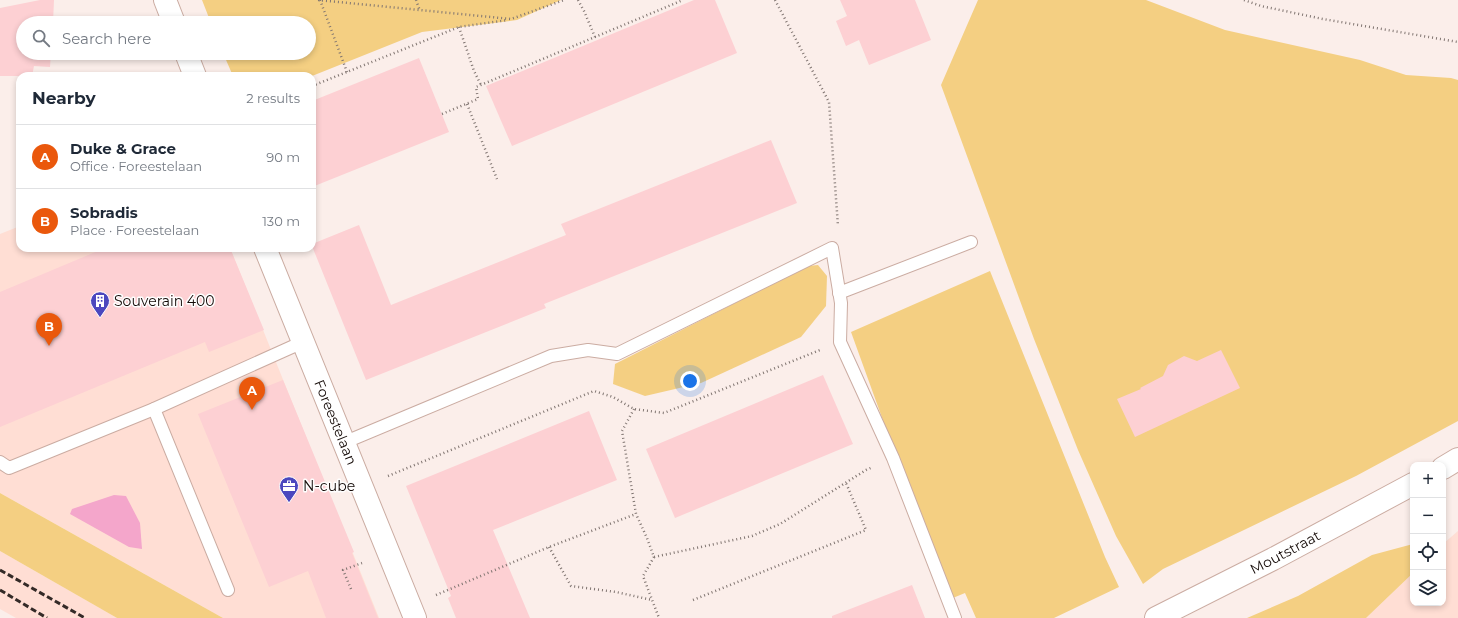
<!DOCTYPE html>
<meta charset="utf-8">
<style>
body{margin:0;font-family:Montserrat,sans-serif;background:#f2f2f3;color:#1f2937}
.controls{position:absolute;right:12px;bottom:12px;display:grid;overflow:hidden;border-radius:8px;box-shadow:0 2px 6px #0003}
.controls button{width:36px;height:36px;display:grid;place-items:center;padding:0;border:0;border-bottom:1px solid #e0e1e3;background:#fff;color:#1f2937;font:20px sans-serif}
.you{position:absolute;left:690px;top:381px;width:14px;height:14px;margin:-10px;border:3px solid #fff;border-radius:50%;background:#1a73e8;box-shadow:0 0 0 6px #1a73e833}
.badge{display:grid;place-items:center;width:26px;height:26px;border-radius:50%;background:#ea580c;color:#fff;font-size:13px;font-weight:700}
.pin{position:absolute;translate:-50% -33px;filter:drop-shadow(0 1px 2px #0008)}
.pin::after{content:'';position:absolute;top:21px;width:14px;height:12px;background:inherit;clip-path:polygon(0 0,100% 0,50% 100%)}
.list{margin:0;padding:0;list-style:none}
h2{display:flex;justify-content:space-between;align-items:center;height:52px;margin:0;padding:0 16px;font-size:17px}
h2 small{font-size:13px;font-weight:400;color:#747a83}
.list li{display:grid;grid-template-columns:26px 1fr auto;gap:12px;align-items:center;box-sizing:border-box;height:64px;padding:0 16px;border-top:1px solid #e0e1e3}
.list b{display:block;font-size:15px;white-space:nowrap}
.list p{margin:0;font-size:13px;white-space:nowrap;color:#747a83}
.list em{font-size:13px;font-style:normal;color:#747a83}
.icon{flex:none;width:22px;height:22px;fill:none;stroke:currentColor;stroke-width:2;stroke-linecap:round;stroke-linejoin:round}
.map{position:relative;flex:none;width:1458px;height:618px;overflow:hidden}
.search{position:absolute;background:#fff;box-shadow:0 2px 6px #0003;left:16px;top:16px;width:300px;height:44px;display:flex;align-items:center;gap:10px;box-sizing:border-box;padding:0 14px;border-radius:22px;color:#747a83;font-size:15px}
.panel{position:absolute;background:#fff;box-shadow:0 2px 6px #0003;left:16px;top:72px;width:300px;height:180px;border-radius:12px}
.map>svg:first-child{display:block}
</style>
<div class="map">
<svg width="1458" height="618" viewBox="0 0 1458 618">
<rect width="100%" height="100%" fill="#fbeeea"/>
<g fill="#ffded4">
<path d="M 20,226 L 20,248 L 230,248 L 379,618 L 223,618 L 0,493 L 0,234 Z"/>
<path d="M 1458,531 L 1458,618 L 1366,618 L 1413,573 L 1413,603 L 1443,603 L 1443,544 Z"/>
<path d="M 0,551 L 117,618 L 16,618 L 0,609 Z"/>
</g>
<g fill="#f4cf82">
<path d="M 202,0 L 561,0 L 517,20 L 422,32 L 312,76 L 233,76 L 223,53 L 309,53 L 309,23 L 211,23 Z"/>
<path d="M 978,0 L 1146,0 L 1225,30 L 1360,60 L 1406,75 L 1451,78 L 1458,80 L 1458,421 L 1356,476 L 1163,569 L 1143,584 L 1116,536 L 1078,450 L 1034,339 L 941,85 Z"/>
<path d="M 818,265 L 827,276 L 826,306 L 801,337 L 701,383 L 645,396 L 613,384 L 615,364 L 808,266 Z"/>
<path d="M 990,271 L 1105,557 L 1119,587 L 1054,618 L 976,618 L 965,593 L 948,600 L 851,332 Z"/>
<path d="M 0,493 L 223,618 L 117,618 L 0,551 Z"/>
<path d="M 1413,544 L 1413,573 L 1366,618 L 1247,618 L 1298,596 L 1372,555 Z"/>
</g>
<path fill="#f4a6cb" d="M 114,495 L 126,496 L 140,523 L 142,549 L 129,547 L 70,514 L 72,509 Z"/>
<g fill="#fdd0d3">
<path d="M 40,0 L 54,0 L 53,23 L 23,23 L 23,53 L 51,53 L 50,67 L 34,66 L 32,76 L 0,76 L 0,8 Z"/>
<path d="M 694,0 L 715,0 L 737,53 L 512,146 L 486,86 Z"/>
<path d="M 840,0 L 915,0 L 931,40 L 869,65 L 859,40 L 846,46 L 836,21 L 847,16 Z"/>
<path d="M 419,58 L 449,132 L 312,187 L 312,101 Z"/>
<path d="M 771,140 L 797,203 L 544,304 L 546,308 L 366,380 L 312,246 L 312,244 L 359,225 L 391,305 L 566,235 L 561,224 Z"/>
<path d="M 105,248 L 230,248 L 264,330 L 209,352 L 205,342 L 0,427 L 0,292 Z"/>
<path d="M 1221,350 L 1240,388 L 1135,437 L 1117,399 L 1141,389 L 1140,388 L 1163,376 L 1168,365 L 1184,356 L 1197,361 Z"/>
<path d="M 823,375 L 853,444 L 675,518 L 646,449 Z"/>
<path d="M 283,380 L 354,552 L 352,553 L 378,618 L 326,618 L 308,571 L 269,587 L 198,414 Z"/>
<path d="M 589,411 L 617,480 L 493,530 L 530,618 L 456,618 L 448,598 L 451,596 L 406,486 Z"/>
<path d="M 912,585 L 925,618 L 832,618 L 832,616 Z"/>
</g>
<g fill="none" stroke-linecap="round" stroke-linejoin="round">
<defs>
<g id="service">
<path d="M 839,293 L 971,242"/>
<path d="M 154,409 L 228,590"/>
<path d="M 343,443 L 551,356 L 588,350 L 617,354 L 832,248 L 841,303 L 840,342 L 893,458 L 955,618"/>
<path d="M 0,462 L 9,468 L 154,409 L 303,342"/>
</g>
<g id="minor">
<path d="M 165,0 L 174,23"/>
<path d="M 186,53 L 195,76"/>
<path id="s1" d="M 265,248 L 415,618"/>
<path d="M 1443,468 L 1458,459"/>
<path id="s2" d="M 1156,618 L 1273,559 L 1413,484"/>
</g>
</defs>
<use href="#service" stroke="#cbaca2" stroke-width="14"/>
<use href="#minor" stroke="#cbaca2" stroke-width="24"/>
<g stroke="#807571" stroke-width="2.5" stroke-dasharray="1 3" stroke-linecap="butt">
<path d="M 318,0 L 511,19 L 564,0"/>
<path d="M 320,0 L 347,72"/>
<path d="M 416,0 L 420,11"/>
<path d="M 578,0 L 584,11 L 595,37"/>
<path d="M 775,0 L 829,102 L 838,226"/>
<path d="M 1244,0 L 1261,6 L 1323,19 L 1458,42"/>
<path d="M 459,27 L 474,71 L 481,85"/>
<path d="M 312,86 L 459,27 L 508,20"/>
<path d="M 467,104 L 497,179"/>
<path d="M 442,114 L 478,99 L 476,87 L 683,0"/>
<path d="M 634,409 L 622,431 L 636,514 L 647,538 L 654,557 L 752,536 L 780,524 L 866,470 L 873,467"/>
<path d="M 388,476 L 594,391 L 613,397 L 634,409 L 664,413 L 820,350"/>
<path d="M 549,547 L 571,586 L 616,592 L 652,600"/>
<path d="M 654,557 L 643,576 L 659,618"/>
<path d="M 351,589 L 343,570 L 362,563"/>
<path d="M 436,595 L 549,547 L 636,514"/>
<path d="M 693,600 L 866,530 L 846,483"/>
</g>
<use href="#service" stroke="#fff" stroke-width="12"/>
<use href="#minor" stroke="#fff" stroke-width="22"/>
<g stroke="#342a27" stroke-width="3" stroke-dasharray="6 3" stroke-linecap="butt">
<path d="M 0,570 L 85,618"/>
<path d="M 0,590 L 47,618"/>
</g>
</g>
<defs>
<symbol id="building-pin" viewBox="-11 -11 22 30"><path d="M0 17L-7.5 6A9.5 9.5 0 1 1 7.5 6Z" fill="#4b47be" stroke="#fefefe"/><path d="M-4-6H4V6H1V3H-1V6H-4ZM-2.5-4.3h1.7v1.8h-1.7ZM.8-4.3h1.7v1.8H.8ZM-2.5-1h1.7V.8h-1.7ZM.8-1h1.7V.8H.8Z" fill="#fff"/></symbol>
<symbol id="office-pin" viewBox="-11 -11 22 30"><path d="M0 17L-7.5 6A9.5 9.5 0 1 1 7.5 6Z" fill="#4b47be" stroke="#fefefe"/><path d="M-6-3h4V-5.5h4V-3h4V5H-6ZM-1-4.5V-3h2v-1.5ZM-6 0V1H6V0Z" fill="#fff"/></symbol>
</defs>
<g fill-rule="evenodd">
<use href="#building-pin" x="89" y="290" width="22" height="30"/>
<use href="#office-pin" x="278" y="475" width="22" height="30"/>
</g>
<g text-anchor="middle" stroke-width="3" stroke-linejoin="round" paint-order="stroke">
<g font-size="14" fill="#130906" stroke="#fefefe" text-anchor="start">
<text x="114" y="306">Souverain 400</text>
<text x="303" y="491">N-cube</text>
</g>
<g font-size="14" fill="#130906" stroke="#fefefe">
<text dy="5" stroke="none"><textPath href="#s1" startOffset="188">Foreestelaan</textPath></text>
<text dy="5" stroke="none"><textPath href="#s2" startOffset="145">Moutstraat</textPath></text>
</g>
</g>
</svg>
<div class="controls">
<button>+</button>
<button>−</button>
<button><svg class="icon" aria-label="locate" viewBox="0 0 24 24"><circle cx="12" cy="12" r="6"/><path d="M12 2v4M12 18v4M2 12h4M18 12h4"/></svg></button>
<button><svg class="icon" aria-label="layers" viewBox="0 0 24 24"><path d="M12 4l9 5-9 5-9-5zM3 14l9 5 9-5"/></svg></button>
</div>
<div class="you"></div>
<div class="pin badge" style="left:252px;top:410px">A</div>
<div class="pin badge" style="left:49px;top:346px">B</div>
<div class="search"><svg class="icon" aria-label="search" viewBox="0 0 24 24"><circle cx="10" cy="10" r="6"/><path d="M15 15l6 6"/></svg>Search here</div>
<section class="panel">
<h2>Nearby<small>2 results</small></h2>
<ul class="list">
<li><span class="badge">A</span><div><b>Duke &amp; Grace</b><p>Office · Foreestelaan</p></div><em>90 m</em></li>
<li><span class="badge">B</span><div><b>Sobradis</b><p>Place · Foreestelaan</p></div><em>130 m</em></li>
</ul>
</section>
</div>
